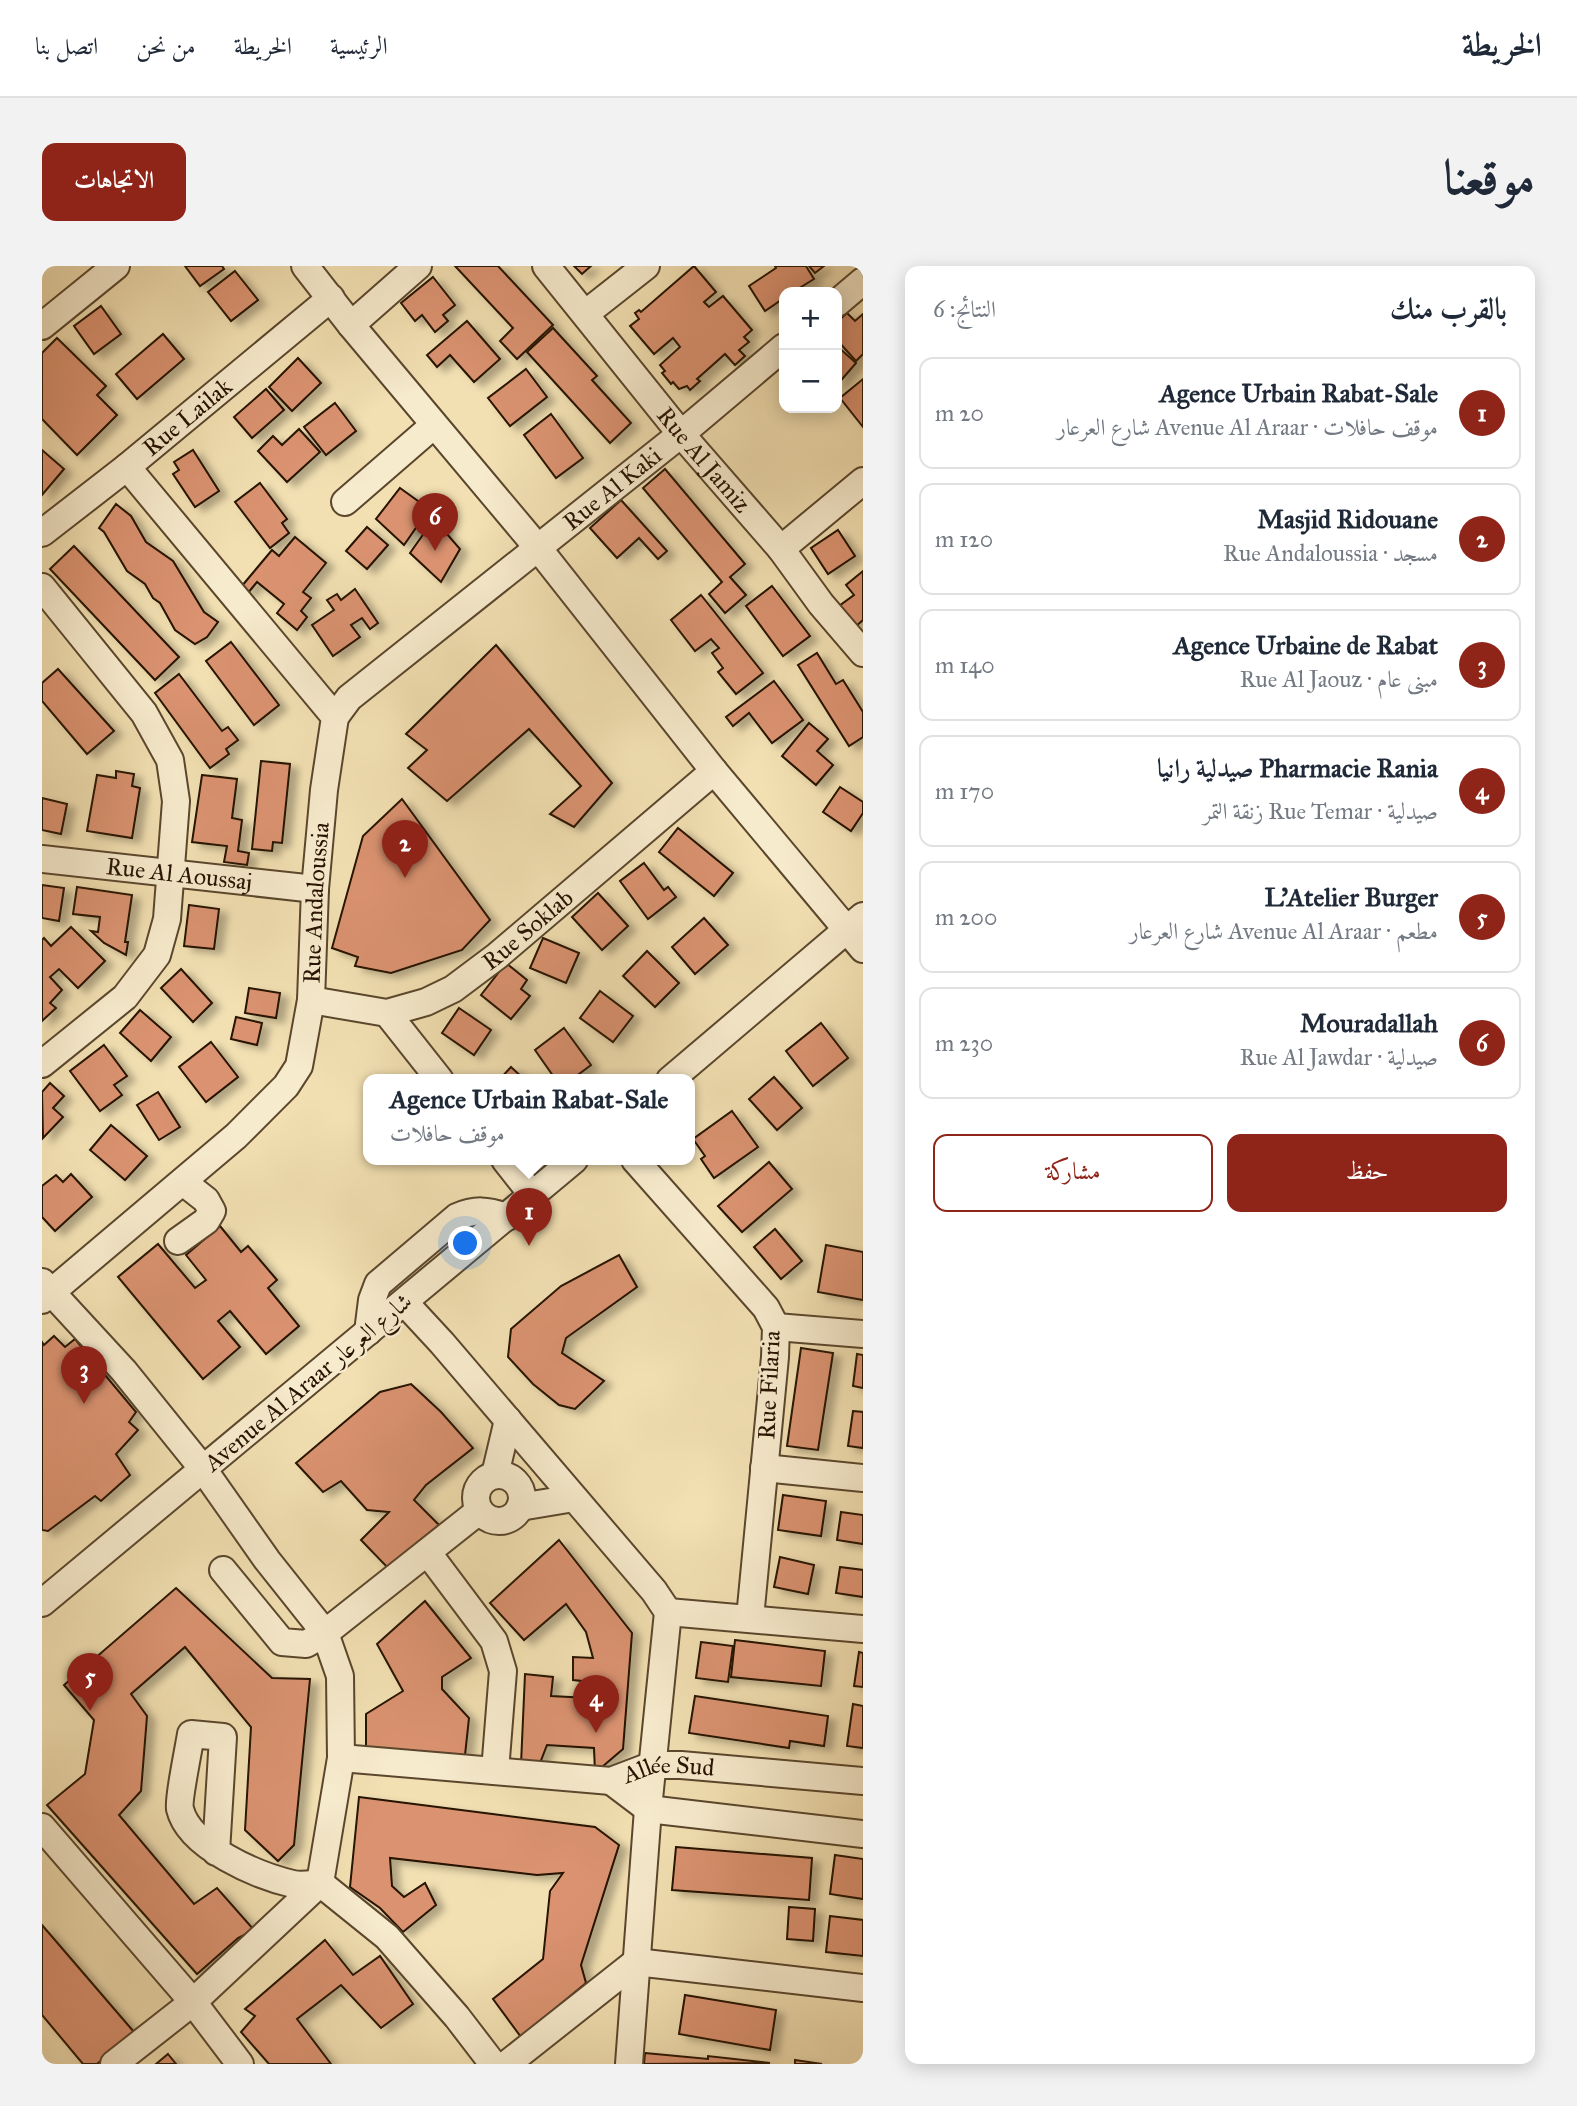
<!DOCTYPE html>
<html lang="ar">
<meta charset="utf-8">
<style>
body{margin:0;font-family:"IM FELL Great Primer",Amiri,serif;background:#f2f2f3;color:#1f2937;direction:rtl}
.controls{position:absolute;right:21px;top:21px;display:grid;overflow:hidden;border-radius:14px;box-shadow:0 4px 18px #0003}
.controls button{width:63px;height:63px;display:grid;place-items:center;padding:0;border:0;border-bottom:2px solid #e0e1e3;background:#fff;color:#1f2937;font:35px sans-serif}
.you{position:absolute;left:424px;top:978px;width:24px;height:24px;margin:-18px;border:5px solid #fff;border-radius:50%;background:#1a73e8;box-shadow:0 0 0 10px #1a73e833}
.badge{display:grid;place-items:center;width:46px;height:46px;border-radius:50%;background:#8f2418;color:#fff;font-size:23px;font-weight:700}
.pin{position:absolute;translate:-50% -58px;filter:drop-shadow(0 2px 4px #0008)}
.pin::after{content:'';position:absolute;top:37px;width:24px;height:21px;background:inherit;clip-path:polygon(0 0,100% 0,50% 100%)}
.popup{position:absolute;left:321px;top:808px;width:332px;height:91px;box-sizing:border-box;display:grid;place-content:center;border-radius:14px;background:#fff;filter:drop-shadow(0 2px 5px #0005);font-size:23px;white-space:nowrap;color:#747a83}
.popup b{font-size:26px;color:#1f2937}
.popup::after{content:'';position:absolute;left:50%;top:100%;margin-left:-14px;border:14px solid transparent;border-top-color:#fff}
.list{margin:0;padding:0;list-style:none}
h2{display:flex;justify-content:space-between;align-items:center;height:91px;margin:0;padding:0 28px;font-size:30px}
h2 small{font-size:23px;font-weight:400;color:#747a83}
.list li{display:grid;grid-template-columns:46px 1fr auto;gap:21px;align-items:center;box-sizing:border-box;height:112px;margin:0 14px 14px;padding:0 14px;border:2px solid #e0e1e3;border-radius:14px}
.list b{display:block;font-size:26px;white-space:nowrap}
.list p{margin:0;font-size:23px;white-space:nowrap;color:#747a83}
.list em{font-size:23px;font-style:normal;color:#747a83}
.actions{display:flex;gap:14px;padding:21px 28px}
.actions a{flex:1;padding:16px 0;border:2px solid #8f2418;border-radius:14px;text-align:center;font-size:24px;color:#8f2418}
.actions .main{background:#8f2418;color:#fff}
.map{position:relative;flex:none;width:821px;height:1798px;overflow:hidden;direction:ltr;border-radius:14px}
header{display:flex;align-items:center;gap:42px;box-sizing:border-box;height:98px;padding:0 35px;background:#fff;border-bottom:2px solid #e0e1e3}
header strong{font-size:33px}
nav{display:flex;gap:38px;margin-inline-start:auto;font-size:24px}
.intro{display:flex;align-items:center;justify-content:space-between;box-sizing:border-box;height:168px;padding:0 42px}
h1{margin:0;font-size:49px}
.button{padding:18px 32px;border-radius:14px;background:#8f2418;color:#fff;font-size:24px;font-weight:700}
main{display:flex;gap:42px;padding:0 42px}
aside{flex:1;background:#fff;border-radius:14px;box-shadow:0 4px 18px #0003}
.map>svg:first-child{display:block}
</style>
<header>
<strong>الخريطة</strong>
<nav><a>الرئيسية</a><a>الخريطة</a><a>من نحن</a><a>اتصل بنا</a></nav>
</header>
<div class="intro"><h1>موقعنا</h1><a class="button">الاتجاهات</a></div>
<main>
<aside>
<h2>بالقرب منك<small>النتائج: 6</small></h2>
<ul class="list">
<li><span class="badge">1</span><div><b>Agence Urbain Rabat-Sale</b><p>موقف حافلات · Avenue Al Araar شارع العرعار</p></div><em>20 m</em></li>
<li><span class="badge">2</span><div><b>Masjid Ridouane</b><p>مسجد · Rue Andaloussia</p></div><em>120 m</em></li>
<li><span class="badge">3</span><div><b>Agence Urbaine de Rabat</b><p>مبنى عام · Rue Al Jaouz</p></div><em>140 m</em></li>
<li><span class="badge">4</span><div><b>Pharmacie Rania صيدلية رانيا</b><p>صيدلية · Rue Temar زنقة التمر</p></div><em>170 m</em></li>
<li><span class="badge">5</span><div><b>L'Atelier Burger</b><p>مطعم · Avenue Al Araar شارع العرعار</p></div><em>200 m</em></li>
<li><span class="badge">6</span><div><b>Mouradallah</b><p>صيدلية · Rue Al Jawdar</p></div><em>230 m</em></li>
</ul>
<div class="actions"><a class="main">حفظ</a><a>مشاركة</a></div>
</aside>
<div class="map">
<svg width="821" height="1798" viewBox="0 0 821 1798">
<defs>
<filter id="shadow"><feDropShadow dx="8" dy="4.5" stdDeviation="3.5" flood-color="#0004"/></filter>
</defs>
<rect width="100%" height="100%" fill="#f2e0b2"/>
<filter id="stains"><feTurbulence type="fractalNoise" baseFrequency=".00286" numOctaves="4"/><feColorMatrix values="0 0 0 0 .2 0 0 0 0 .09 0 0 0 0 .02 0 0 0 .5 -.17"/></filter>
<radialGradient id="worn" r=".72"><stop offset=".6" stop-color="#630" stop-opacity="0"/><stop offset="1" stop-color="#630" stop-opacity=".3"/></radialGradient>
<g fill="#da926f" stroke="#271201" stroke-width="2" filter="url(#shadow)">
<path d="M 143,0 L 180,0 L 182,3 L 158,20 Z"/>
<path d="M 413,0 L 456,0 L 511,59 L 475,93 L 458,75 L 471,62 Z"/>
<path d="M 532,0 L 549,0 L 540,8 Z"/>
<path d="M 652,0 L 674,26 L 662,36 L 667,41 L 681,30 L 710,64 L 702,71 L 707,76 L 697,84 L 703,90 L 693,99 L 683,88 L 655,113 L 658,115 L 648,124 L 645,120 L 637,123 L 631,116 L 629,118 L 620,107 L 623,105 L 618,99 L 638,81 L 631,72 L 612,88 L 588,60 L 597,53 L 593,47 L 597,44 L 599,46 Z"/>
<path d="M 733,0 L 764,0 L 772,13 L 751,26 L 742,26 L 742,32 L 723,45 L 707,20 L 734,2 Z"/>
<path d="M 767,0 L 782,0 L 773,7 Z"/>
<path d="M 193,5 L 216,34 L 189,55 L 166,26 Z"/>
<path d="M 391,11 L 413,39 L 401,49 L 406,55 L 393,66 L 380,49 L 373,55 L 359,37 Z"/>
<path d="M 59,40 L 79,68 L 52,88 L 32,60 Z"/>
<path d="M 805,47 L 813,55 L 821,48 L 821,88 L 814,95 L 795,74 L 795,56 Z"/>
<path d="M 425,55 L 458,93 L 432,116 L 408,89 L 395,101 L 385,89 Z"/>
<path d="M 511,62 L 555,110 L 550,114 L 589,157 L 568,177 L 485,86 Z"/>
<path d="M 121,68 L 142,93 L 95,133 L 74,108 Z"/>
<path d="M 15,72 L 64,120 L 55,129 L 75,149 L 35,189 L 0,153 L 0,87 Z"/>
<path d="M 795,80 L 814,97 L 795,119 Z"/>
<path d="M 256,92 L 279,117 L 250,145 L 227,121 Z"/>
<path d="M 484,103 L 505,131 L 468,160 L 446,132 Z"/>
<path d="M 821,113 L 821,161 L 798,132 Z"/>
<path d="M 224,123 L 242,144 L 210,172 L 192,151 Z"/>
<path d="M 293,137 L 314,165 L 284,189 L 262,161 Z"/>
<path d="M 509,148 L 541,192 L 514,212 L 482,169 Z"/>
<path d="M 257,163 L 278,186 L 245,216 L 216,185 L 231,170 L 240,179 Z"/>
<path d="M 0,184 L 22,203 L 0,229 Z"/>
<path d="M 151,184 L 177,225 L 153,241 L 131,208 L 137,204 L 132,196 Z"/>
<path d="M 623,203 L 703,298 L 688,311 L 704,329 L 683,347 L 667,328 L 680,316 L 601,222 Z"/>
<path d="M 218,217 L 245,253 L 240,257 L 247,267 L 228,282 L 193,236 Z"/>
<path d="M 358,222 L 387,243 L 362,279 L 334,253 Z"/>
<path d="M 579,234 L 625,285 L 616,293 L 597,272 L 575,292 L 548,262 Z"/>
<path d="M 74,238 L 89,250 L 104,276 L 131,295 L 162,346 L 176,356 L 165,371 L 153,378 L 133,364 L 118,337 L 111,332 L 103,318 L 85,305 L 62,266 L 57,262 Z"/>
<path d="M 392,253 L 418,283 L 399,316 L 368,287 Z"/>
<path d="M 325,261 L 346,279 L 325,303 L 304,285 Z"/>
<path d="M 796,264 L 813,290 L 786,308 L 769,282 Z"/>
<path d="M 253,271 L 284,297 L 261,326 L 269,332 L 259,345 L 265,351 L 255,364 L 235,347 L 242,338 L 215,316 L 206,327 L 199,321 L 230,284 L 237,290 Z"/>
<path d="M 32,280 L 137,391 L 113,414 L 8,303 Z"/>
<path d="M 821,305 L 821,354 L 813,361 L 797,340 L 812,329 L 804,319 Z"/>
<path d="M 730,320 L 768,370 L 741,390 L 704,340 Z"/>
<path d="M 313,323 L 336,357 L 328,363 L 320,352 L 309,359 L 318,371 L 291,390 L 270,359 L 292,344 L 285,334 L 295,328 L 299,334 Z"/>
<path d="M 659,329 L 721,407 L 694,428 L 676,406 L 681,402 L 670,387 L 677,382 L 669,373 L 653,385 L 629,354 Z"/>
<path d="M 189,376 L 237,439 L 212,459 L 164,395 Z"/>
<path d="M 454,379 L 570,517 L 532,561 L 508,548 L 539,520 L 487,463 L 405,535 L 366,502 L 385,484 L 364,468 Z"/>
<path d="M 775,387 L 794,418 L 801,414 L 821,446 L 821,471 L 807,480 L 756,399 Z"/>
<path d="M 16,403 L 72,465 L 45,488 L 0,435 L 0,417 Z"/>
<path d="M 137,408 L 180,465 L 186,461 L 196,474 L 184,483 L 187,488 L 168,502 L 113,427 Z"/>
<path d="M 732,415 L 761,454 L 730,477 L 707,447 L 691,460 L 684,451 Z"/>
<path d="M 767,457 L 786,473 L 775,485 L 791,499 L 774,519 L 740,490 Z"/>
<path d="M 219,495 L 248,498 L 240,577 L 231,576 L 230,585 L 210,583 Z"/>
<path d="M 74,505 L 92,508 L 90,520 L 98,522 L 90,572 L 45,565 L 55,509 L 74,512 Z"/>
<path d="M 160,509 L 195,513 L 190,552 L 200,554 L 196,585 L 207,587 L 205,599 L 182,596 L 185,580 L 150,576 Z"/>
<path d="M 798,521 L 821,536 L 821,547 L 809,565 L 781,546 Z"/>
<path d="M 0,532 L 25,538 L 19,568 L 0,564 Z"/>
<path d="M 360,533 L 448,654 L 420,684 L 349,707 L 313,700 L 316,691 L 290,682 L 321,570 Z"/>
<path d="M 636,562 L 691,607 L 672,630 L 617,586 Z"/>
<path d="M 602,597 L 622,624 L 626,621 L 634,631 L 606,653 L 578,615 Z"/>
<path d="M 0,619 L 22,622 L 17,655 L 0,652 Z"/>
<path d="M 35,621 L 90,629 L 83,676 L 86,676 L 84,689 L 62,677 L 49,665 L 56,666 L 58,651 L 31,648 Z"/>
<path d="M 556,627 L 586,660 L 560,684 L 530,651 Z"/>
<path d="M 147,639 L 177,643 L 172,683 L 142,680 Z"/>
<path d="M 662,652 L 686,679 L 653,708 L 630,681 Z"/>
<path d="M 29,661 L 63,695 L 36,722 L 17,703 L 8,711 L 20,724 L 8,737 L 14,742 L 0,755 L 0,674 L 2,672 L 9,680 Z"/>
<path d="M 501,672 L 537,687 L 524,717 L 488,702 Z"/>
<path d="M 605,685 L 637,717 L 613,741 L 581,710 Z"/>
<path d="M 464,697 L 485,714 L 479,723 L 488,730 L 469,753 L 439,729 Z"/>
<path d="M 139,703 L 170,737 L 151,756 L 119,722 Z"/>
<path d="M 207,722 L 238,727 L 234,752 L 203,747 Z"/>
<path d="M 558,725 L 591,750 L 571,776 L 538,752 Z"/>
<path d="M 417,742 L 449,764 L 432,789 L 400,767 Z"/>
<path d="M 98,744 L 129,771 L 109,795 L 78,767 Z"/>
<path d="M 194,751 L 220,757 L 215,779 L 189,773 Z"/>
<path d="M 779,757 L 806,792 L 771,820 L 744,785 Z"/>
<path d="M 522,762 L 549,799 L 529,814 L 514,814 L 493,784 Z"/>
<path d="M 169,776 L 196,811 L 164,836 L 137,801 Z"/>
<path d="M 62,779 L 85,810 L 72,819 L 80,829 L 58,845 L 28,805 Z"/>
<path d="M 469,801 L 483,814 L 457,814 Z"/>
<path d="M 732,811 L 760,842 L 735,864 L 707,833 Z"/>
<path d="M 8,817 L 22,830 L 11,842 L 21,851 L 1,872 L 0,826 Z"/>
<path d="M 116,826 L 138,861 L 117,874 L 95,839 Z"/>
<path d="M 690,845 L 716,881 L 672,912 L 659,893 L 663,890 L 651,873 Z"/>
<path d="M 69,859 L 105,890 L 83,914 L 48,884 Z"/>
<path d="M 727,896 L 750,923 L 700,966 L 676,940 Z"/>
<path d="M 29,908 L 50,931 L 13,965 L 0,951 L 0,920 L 14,909 L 21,916 Z"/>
<path d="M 178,960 L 199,986 L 206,980 L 235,1014 L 226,1022 L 257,1060 L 224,1088 L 188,1045 L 176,1055 L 198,1081 L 161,1113 L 76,1011 L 116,978 L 153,1022 L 164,1014 L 144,989 Z"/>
<path d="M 733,963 L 760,995 L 739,1013 L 712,981 Z"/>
<path d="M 784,979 L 821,986 L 821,1034 L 776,1026 Z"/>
<path d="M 577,989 L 595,1021 L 524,1072 L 520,1087 L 562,1115 L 533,1143 L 517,1139 L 491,1118 L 466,1091 L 469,1063 L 519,1020 Z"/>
<path d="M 12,1070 L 23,1081 L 33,1073 L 94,1146 L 87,1156 L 96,1164 L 74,1188 L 88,1209 L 59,1235 L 53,1230 L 6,1265 L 0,1264 L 0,1076 L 2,1079 Z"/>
<path d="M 759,1082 L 791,1087 L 776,1184 L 745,1180 Z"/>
<path d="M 815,1088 L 821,1089 L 821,1122 L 811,1120 Z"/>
<path d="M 369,1118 L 399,1146 L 431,1182 L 384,1219 L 372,1234 L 397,1259 L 345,1301 L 319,1274 L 347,1246 L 325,1244 L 299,1215 L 281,1226 L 254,1197 L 338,1126 Z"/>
<path d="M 811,1145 L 821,1146 L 821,1182 L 806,1180 Z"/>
<path d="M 741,1229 L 784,1235 L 779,1270 L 736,1264 Z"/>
<path d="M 799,1246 L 821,1249 L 821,1278 L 795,1274 Z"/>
<path d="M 517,1274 L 590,1367 L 581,1483 L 553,1507 L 552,1482 L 505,1479 L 498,1497 L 479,1498 L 483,1408 L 511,1411 L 509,1430 L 547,1432 L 549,1416 L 531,1414 L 531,1391 L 551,1392 L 544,1366 L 524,1338 L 482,1374 L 448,1337 Z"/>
<path d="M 738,1291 L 772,1299 L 766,1328 L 732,1321 Z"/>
<path d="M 798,1301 L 821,1304 L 821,1331 L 794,1327 Z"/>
<path d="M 134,1322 L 230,1412 L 268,1413 L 252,1579 L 236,1595 L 203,1564 L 209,1461 L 143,1381 L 89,1428 L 105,1450 L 99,1525 L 77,1549 L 152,1638 L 175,1622 L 212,1664 L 196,1672 L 155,1708 L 5,1539 L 43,1508 L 52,1454 L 22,1419 Z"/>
<path d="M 383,1335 L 429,1392 L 400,1411 L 400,1423 L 427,1452 L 423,1489 L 324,1481 L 324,1448 L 361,1425 L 335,1378 Z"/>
<path d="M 693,1374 L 783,1385 L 779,1420 L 689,1411 Z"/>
<path d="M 659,1376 L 691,1380 L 686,1416 L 654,1412 Z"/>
<path d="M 817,1386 L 821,1387 L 821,1421 L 812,1420 Z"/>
<path d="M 653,1430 L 786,1450 L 782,1480 L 748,1475 L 747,1482 L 647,1467 Z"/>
<path d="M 811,1438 L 821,1440 L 821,1482 L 805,1480 Z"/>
<path d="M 317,1531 L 553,1561 L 577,1579 L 539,1699 L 544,1717 L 479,1771 L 451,1733 L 501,1693 L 508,1625 L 521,1607 L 495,1609 L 348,1592 L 350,1620 L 362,1631 L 383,1617 L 394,1639 L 361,1666 L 338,1642 L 308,1621 Z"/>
<path d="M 634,1581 L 770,1592 L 767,1634 L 630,1624 Z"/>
<path d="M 793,1589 L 821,1593 L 821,1633 L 788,1628 Z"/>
<path d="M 747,1641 L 773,1643 L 771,1675 L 745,1673 Z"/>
<path d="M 788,1650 L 821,1654 L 821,1690 L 784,1686 Z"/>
<path d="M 0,1659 L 92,1766 L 55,1798 L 41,1798 L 0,1749 Z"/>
<path d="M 283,1674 L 311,1709 L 338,1690 L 371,1738 L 339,1762 L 299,1719 L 255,1753 L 289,1798 L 227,1798 L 199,1766 L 213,1750 L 203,1743 Z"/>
<path d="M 643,1729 L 734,1744 L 728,1784 L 637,1768 Z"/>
<path d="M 603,1787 L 666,1793 L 666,1790 L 728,1797 L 602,1798 Z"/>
<path d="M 126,1788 L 134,1798 L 114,1798 Z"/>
<path d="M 753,1794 L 780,1798 L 753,1798 Z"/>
</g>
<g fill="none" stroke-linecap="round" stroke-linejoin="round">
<defs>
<g id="minor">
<path d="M 263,0 L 309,59 L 496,282 L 672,505 L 821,683"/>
<path id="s1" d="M 504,0 L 639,168 L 739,283 L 779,338 L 821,387"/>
<path d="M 795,37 L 821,15"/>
<path d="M 543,48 L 604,0"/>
<path d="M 309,59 L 376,0"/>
<path d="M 0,60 L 74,0"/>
<path d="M 303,236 L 392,159"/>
<path id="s2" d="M 0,267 L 85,201 L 289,32"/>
<path d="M 739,283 L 821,215"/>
<path d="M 0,321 L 102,447 L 128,494 L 134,535 L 125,653 L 115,689 L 83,731 L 0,798"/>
<path id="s3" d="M 293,451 L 307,432 L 639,168 L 742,81"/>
<path id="s4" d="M 0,593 L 273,623"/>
<path id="s5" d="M 269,734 L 345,747 L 384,736 L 411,723 L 455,690 L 672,505"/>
<path d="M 345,747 L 398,814"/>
<path d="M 628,814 L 821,650"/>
<path d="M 463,894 L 490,928"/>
<path d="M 593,894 L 724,1042 L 734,1061 L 733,1091 L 708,1352"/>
<path d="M 136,975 L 164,955 L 170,945 L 164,934 L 141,916"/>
<path d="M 0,1016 L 82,1105 L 161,1203 L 225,1294 L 283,1367 L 298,1410 L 299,1492 L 278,1617 L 151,1736 L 72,1798"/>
<path id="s6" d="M 0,1034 L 194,870 L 244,820 L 257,800 L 269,734 L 273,623 L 282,524 L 293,451 L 85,201"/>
<path d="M 363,1037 L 400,1077 L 612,1325 L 626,1346 L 606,1543 L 587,1798"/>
<path d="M 734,1061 L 821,1068"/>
<path d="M 326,1066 L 330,1034 L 336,1018 L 415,951 C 433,943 445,944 465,951"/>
<path d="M 722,1202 L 821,1212"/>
<circle cx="457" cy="1232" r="23"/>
<path d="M 453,1209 L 466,1154"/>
<path d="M 478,1241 L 532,1232"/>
<path d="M 386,1287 L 452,1375 L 461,1405 L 453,1505"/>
<path d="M 181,1304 L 240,1376 L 264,1378 L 283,1367 L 437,1245"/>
<path d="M 0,1337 L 532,894"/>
<path d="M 626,1346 L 821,1363"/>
<path id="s7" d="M 299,1492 L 569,1515 L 611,1499 L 639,1499 L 821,1515"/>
<path d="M 569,1515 L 606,1543 L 821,1568"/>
<path d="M 0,1561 L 151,1736 L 198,1798"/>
<path d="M 174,1586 L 181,1471 L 149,1468 C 147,1481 136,1534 138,1543 C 147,1581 216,1610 251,1618 C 259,1620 269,1618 278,1617 L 345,1671 L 415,1751 L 451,1798"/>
<path d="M 465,1798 L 594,1696 L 821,1722"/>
</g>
</defs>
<use href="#minor" stroke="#5a462d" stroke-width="30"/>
<use href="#minor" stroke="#f7ebcd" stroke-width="26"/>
</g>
<g text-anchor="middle" stroke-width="5" stroke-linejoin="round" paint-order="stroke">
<g font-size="24" fill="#271201" stroke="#f7ebcd">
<text dy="8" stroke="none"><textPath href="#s2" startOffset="186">Rue Lailak</textPath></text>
<text dy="8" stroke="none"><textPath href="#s1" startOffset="250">Rue Al Jamiz</textPath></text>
<text dy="8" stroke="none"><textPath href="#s3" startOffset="360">Rue Al Kaki</textPath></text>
<text dy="8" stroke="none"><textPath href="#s4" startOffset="138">Rue Al Aoussaj</textPath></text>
<text dy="8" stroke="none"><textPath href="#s6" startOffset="513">Rue Andaloussia</textPath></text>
<text dy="8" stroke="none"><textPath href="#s5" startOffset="243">Rue Soklab</textPath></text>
<text transform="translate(266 1116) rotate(-40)" y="8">Avenue Al Araar شارع العرعار</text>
<text transform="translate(727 1119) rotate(-87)" y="8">Rue Filaria</text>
<text dy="8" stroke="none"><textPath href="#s7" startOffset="331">Allée Sud</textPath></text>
</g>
</g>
<rect width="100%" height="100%" filter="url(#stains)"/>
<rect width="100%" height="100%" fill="url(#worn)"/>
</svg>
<div class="controls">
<button>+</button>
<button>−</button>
</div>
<div class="you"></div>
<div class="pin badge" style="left:487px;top:980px">1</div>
<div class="popup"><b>Agence Urbain Rabat-Sale</b>موقف حافلات</div>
<div class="pin badge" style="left:363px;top:612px">2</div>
<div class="pin badge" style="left:42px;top:1138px">3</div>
<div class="pin badge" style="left:554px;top:1467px">4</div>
<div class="pin badge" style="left:48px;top:1445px">5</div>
<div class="pin badge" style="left:393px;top:285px">6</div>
</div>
</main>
